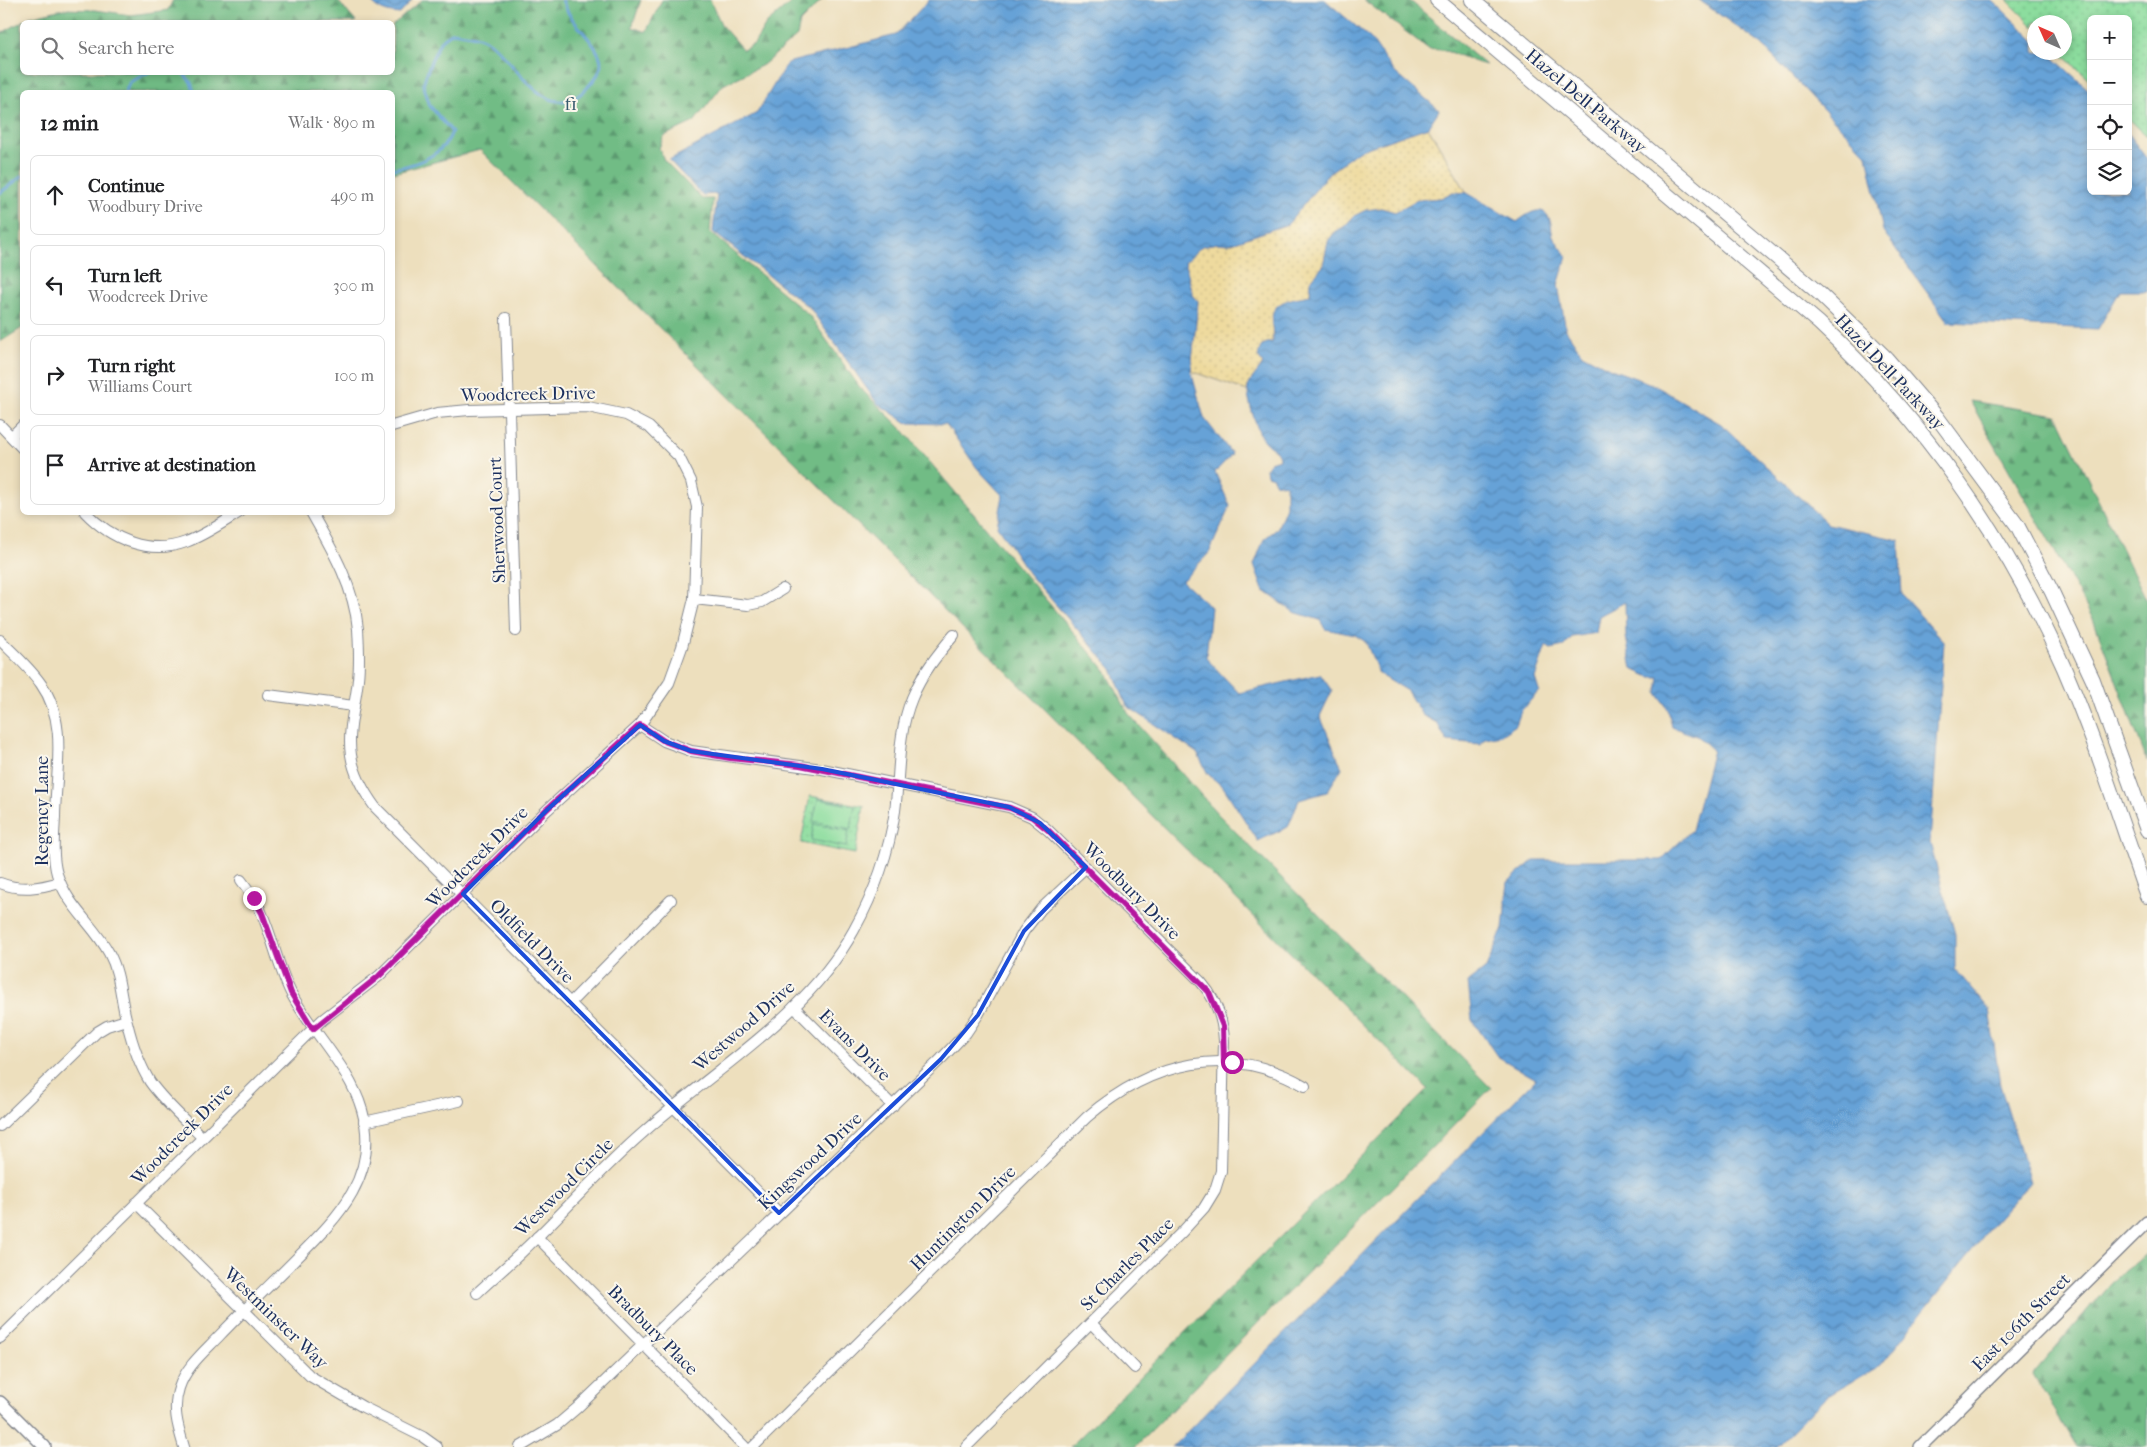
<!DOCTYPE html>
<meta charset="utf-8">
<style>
body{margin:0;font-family:"IM FELL French Canon",serif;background:#f6f6f6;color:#202124}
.controls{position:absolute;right:15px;top:15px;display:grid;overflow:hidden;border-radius:8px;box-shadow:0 2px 8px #0003}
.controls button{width:45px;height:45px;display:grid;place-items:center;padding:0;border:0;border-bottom:1px solid #e0e0e0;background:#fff;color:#202124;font:25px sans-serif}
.compass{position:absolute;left:2027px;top:15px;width:45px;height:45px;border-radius:50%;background:#fff;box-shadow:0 2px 8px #0003;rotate:315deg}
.stop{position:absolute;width:15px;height:15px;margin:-11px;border:4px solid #b5179e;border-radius:50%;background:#fff}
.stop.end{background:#b5179e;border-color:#fff;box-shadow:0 1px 5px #0008}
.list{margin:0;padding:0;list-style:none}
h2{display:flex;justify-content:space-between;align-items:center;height:65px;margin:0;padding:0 20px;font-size:21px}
h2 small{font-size:16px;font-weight:400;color:#757577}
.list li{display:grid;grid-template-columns:32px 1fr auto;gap:15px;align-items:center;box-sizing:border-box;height:80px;margin:0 10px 10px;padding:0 10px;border:1px solid #e0e0e0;border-radius:8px}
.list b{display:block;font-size:19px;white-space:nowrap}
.list p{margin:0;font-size:16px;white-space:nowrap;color:#757577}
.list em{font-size:16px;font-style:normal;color:#757577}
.icon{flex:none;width:28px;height:28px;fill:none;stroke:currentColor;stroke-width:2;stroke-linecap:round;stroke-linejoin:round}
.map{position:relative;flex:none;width:2147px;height:1447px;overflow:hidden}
.search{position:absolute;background:#fff;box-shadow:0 2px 8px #0003;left:20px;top:20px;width:375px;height:55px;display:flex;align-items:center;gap:12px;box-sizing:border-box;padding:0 18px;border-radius:8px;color:#757577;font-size:19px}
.panel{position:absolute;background:#fff;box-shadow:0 2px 8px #0003;left:20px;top:90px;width:375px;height:425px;border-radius:8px}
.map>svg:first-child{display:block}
</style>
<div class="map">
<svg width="2147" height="1447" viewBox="0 0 2147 1447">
<defs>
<pattern id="forest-firs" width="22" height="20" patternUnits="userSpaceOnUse" patternTransform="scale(1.25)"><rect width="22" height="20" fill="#71bc85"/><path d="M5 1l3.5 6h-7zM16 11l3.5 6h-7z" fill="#5c9970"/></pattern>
<pattern id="sand-dots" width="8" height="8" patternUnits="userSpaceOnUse" patternTransform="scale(1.25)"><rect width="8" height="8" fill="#eeda9e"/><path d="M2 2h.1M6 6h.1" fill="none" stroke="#ccbb8a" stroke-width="1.8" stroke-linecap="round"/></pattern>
<pattern id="park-dots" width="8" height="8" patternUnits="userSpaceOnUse" patternTransform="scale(1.25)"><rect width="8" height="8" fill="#8cdd9e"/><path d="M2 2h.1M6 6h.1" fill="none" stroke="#78be8a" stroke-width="1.8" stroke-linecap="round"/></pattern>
<pattern id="water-waves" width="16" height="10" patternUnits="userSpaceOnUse" patternTransform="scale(1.25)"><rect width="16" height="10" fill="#66a2d7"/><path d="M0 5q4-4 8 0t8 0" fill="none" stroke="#5384b2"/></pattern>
</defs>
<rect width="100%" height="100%" fill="#fbf7ec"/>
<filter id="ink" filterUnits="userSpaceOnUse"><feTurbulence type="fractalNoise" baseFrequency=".02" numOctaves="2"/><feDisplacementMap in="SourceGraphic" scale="10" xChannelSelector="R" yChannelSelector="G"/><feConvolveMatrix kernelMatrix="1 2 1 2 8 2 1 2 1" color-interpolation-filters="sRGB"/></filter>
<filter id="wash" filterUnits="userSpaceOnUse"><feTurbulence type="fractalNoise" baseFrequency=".0096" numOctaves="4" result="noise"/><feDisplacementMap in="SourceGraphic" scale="20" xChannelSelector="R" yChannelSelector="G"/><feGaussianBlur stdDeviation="1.12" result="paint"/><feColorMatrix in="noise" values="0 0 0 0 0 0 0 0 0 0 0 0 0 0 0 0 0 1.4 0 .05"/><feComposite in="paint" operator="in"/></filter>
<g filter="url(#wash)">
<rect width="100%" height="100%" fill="#eddfbd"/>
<g fill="url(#forest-firs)" stroke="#467672">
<path d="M 173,0 L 337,0 L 356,22 L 22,22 L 22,72 L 392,72 L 393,25 L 422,0 L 641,0 L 632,27 L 646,32 L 662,0 L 710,0 L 722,26 L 743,50 L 754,44 L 766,24 L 794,0 L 822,0 L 800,22 L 797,36 L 763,65 L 723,85 L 694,122 L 664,136 L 659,148 L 664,160 L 702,199 L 713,199 L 710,232 L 809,315 L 861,389 L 902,429 L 1106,671 L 1128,713 L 1217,813 L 1491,1088 L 1135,1447 L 1070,1447 L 1428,1089 L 480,150 L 393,173 L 392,92 L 22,92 L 22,328 L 0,342 L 0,34 L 30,17 L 63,9 L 95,10 L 131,15 L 168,10 Z"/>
<path d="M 1364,0 L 1409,0 L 1486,65 C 1468,61 1446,47 1430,50 Z"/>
<path d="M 1970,401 L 2057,415 L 2147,601 L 2147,761 L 2093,619 Z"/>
<path d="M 2147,1254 L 2147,1447 L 2077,1447 L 2033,1374 L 2111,1282 Z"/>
</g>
<path fill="url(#sand-dots)" stroke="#84847e" d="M 1428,127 L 1467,193 L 1453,192 L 1441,198 L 1417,200 L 1395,212 L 1381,208 L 1354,216 L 1345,226 L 1335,232 L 1328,241 L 1323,266 L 1311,280 L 1310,295 L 1297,298 L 1271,319 C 1276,339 1268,357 1256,374 C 1252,380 1249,384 1247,391 L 1191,371 L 1198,302 L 1193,295 L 1185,262 L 1201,246 L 1217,243 L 1229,244 L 1288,224 L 1329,173 L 1358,151 Z"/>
<g fill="url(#park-dots)" stroke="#54867e">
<path d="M 2007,0 L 2147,0 L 2147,136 L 2128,118 L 2128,19 L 2091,19 L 2091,81 L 2061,53 L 2064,52 L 2064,22 L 2034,22 L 2034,27 Z"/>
<path d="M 810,796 L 864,806 L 855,854 L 801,843 Z"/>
</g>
<g fill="#8cdd9e" stroke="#54867e">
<path d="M 818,799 L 855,806 L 851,829 L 813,821 Z"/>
<path d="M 814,824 L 849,831 L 846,847 L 811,840 Z"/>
</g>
<g fill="url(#water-waves)" stroke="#40689a">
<path d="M 369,0 L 412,0 L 400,14 C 387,13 378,10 369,0 Z"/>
<path d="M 929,0 L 1325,0 L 1371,39 L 1393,71 L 1439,110 L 1428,127 L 1358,151 L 1329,173 L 1288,224 L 1229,244 L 1217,243 L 1202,246 L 1185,262 L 1193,295 L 1198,301 L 1191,371 L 1204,418 L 1232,454 L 1215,472 L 1230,506 L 1209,553 L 1182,581 L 1211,607 L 1206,658 L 1239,693 L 1320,674 L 1332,691 L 1320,716 L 1342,768 L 1327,792 L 1299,800 L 1288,827 L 1258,841 L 1224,788 L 1208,774 L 1197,753 L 1127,706 L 1112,669 L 1029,574 L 997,526 L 1003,496 L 977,468 L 946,424 L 907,423 L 877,403 L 810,308 L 713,232 L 717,194 L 702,195 L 669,160 L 757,113 L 787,63 L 896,35 Z"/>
<path d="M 1699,0 L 1992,0 L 2034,40 L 2034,52 L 2048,53 L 2091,92 L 2091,191 L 2128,191 L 2128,134 L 2147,159 L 2147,291 L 2120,291 L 2098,329 L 1948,322 L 1883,231 L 1867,155 L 1761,44 Z"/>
<path d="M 1453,192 L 1467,193 L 1517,222 C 1526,215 1543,202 1550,220 C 1552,225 1551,231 1553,236 C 1557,243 1563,250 1567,256 L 1558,285 L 1566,330 L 1582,354 L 1611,369 L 1654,385 L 1721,424 L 1828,524 L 1899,540 L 1902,595 L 1944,642 L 1930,843 L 1955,934 L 1955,969 L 1989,1009 L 2000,1085 L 2030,1182 L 1992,1225 L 1881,1365 L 1826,1397 L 1777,1447 L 1172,1447 L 1536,1079 L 1497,1056 L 1472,1020 L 1468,982 L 1486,968 L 1503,928 L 1508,882 L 1534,860 L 1661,860 L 1692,830 L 1713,750 L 1699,737 L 1672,727 L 1668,709 L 1657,693 L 1659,677 L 1650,677 L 1632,669 L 1626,637 L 1625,602 L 1599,616 L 1596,633 L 1572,637 L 1564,646 L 1551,649 L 1546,646 L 1535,678 L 1539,691 L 1521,711 L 1516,725 L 1501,735 L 1485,738 L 1480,744 L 1447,741 L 1437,723 L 1422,715 L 1407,691 L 1379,674 L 1366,642 L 1355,635 L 1325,629 L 1320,620 L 1294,612 L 1263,590 L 1254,565 L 1264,539 L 1277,529 L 1286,507 L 1286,485 L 1275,483 L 1273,477 L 1267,475 L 1266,469 L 1270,462 L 1279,459 C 1279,449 1271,449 1265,442 C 1258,435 1246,396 1248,387 C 1250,379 1259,371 1263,364 L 1258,357 C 1260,346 1262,343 1273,342 C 1274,334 1271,326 1272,318 C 1272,300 1296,298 1310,295 L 1311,280 L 1323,266 L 1328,241 L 1335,232 L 1345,226 L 1354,216 L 1366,210 L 1381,208 L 1395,212 L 1417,200 L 1441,198 Z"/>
</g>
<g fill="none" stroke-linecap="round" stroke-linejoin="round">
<g stroke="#66a2d7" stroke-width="3">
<path d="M 182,72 L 191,82 L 194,92"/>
<path d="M 125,92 L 130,82 L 149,72"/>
<path d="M 392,169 C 416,165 443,156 452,132 L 430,106 L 423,84 L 431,61 L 441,40 L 453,32 C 465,34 479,35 489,42 C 513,59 547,128 585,90 C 591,83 601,74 601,64 C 602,50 579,29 571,17 C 567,12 565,6 562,0"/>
<path d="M 0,193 L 22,176"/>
</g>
</g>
</g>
<g filter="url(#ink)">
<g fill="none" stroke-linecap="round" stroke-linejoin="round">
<defs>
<g id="minor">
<path d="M 506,318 L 516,631"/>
<path d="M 0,425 L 22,448"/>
<path d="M 12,436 L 22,426"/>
<path d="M 85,512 C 111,539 149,556 186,542 C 205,535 222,523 240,512"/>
<path d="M 311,512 C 332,549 354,586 358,629 C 359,646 360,662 358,679 C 356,703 347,730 351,755 C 354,774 364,792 375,807 L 779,1213"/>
<path d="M 694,599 L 748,605 L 762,602 L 783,589"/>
<path d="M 0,640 C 14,654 30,668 41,684 C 69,723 55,774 55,818 C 54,835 52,857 57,874 C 67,906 94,925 109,953 C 121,975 120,999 127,1022 C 132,1043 139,1064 150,1082 C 164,1102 185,1120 202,1137"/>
<path d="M 268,695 L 354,706"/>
<path d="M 640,725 L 664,741 L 691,751 L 822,769 L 1009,807 L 1032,817 L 1048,830 L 1201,982 C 1216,999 1223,1019 1224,1041 L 1221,1171 L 1215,1190 L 1204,1208 L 1183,1231 L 966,1447"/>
<path d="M 0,883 C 21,891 39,888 60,882"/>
<path d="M 570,1003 L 671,900"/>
<path d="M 794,1007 L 893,1106"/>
<path d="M 364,1122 L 459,1101"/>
<path d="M 0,1126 L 97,1032 L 107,1026 L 126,1020"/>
<path d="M 136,1203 L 310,1376 L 363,1407 L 423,1437 L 437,1447"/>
<path d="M 537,1237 L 745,1447"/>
<path d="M 477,1293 C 494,1277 511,1263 527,1247 C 567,1209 603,1167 645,1131 C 717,1067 806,1017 854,930 C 874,894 889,852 895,811 C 900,773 897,734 912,698 C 922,674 937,655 954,635"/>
<path d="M 1091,1323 L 1135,1368"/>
<path d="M 0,1338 L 322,1020 L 379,976 L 547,810 L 640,725 L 669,683 L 682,647 L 694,599 L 697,507 L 691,481 L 679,457 L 649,427 L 626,415 L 588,407 L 469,410 L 437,413 L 392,426"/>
<path d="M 184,1447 C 178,1427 172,1409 179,1388 C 186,1366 205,1351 220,1335 C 244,1310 269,1286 293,1262 C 336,1219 381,1177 362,1110 C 349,1066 312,1033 291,993 C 277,965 272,933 258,905 C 253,896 247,888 241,880"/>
<path d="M 520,1447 L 557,1425 L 577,1408 L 941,1059 L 966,1033 L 978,1015 L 1024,931 L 1041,909 L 1086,867"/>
<path d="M 753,1447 L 1087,1117 C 1151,1062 1229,1042 1305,1086"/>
</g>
<g id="tertiary">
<path d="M 0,1402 L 45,1447"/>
<path d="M 1920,1447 L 2147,1222"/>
</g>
<g id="secondary">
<path d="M 1437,0 L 1819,323 C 1923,420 2007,538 2064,668 C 2096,742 2120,820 2147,896"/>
<path d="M 1472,0 L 1820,294 L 1886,358 L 1937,417 L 2017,525 L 2052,592 L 2093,680 L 2147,830"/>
</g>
</defs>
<use href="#minor" stroke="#84878e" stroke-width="12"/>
<use href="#tertiary" stroke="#84878e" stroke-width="14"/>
<use href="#secondary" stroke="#84878e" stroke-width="16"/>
<use href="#minor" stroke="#fff" stroke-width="10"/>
<use href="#tertiary" stroke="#fff" stroke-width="11"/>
<use href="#secondary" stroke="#fff" stroke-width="14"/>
</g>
</g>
<g fill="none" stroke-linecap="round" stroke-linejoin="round" filter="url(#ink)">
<path stroke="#b5179e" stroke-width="6" d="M 254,898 L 262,913 L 291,993 L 313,1029 L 379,976 L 546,810 L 640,725 L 664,741 L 691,751 L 730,758 L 800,765 L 1010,808 L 1032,817 L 1048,830 L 1209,992 L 1223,1026 L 1224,1062 L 1232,1062"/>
</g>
<path fill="none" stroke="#1d4ed8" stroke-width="4" stroke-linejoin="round" d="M 640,725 L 664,741 L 691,751 L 822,769 L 1009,807 L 1040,823 L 1086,867 L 1024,931 L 978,1015 L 941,1059 L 779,1213 L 463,894 L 547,810 Z"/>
<g text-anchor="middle" stroke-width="4" stroke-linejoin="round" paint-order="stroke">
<g font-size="18" fill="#1b2f5e" stroke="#fbf7ec">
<text transform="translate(1586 101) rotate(40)" y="6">Hazel Dell Parkway</text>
<text transform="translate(1890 372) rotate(47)" y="6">Hazel Dell Parkway</text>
<text transform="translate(528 394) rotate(-1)" y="6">Woodcreek Drive</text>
<text transform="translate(497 520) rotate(-92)" y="6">Sherwood Court</text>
<text transform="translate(42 811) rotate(-90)" y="6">Regency Lane</text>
<text transform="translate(477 857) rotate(-45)" y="6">Woodcreek Drive</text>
<text transform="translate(1132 891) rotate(45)" y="6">Woodbury Drive</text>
<text transform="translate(532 941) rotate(45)" y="6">Oldfield Drive</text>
<text transform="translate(744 1026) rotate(-41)" y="6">Westwood Drive</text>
<text transform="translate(855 1045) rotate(45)" y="6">Evans Drive</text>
<text transform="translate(182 1134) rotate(-45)" y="6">Woodcreek Drive</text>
<text transform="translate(810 1161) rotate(-43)" y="6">Kingswood Drive</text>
<text transform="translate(564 1187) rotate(-45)" y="6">Westwood Circle</text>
<text transform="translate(963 1218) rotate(-45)" y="6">Huntington Drive</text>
<text transform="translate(1127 1264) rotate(-45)" y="6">St Charles Place</text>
<text transform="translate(276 1318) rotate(44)" y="6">Westminster Way</text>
<text transform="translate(2021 1322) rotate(-45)" y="6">East 106th Street</text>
<text transform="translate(653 1330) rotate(45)" y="6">Bradbury Place</text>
</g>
<g font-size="18" fill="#375a6e" stroke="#fbf7ec">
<text x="571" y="110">f1</text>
</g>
</g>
</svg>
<div class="controls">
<button>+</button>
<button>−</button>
<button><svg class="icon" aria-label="locate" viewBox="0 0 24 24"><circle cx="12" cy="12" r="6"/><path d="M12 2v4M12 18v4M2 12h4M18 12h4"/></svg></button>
<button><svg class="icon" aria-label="layers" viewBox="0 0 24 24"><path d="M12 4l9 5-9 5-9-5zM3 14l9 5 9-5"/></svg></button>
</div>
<svg class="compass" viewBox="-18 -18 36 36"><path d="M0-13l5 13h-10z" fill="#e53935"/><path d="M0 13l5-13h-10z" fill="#757577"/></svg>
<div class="stop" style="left:1232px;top:1062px"></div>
<div class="stop end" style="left:254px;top:898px"></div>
<div class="search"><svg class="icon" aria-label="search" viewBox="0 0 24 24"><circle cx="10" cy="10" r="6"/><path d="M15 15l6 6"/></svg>Search here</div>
<section class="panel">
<h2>12 min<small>Walk · 890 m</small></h2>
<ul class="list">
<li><svg class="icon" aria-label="ahead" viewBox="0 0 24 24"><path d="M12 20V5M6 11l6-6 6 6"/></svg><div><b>Continue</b><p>Woodbury Drive</p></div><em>490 m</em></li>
<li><svg class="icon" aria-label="left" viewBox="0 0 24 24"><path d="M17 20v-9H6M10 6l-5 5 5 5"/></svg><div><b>Turn left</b><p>Woodcreek Drive</p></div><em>300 m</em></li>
<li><svg class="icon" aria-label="right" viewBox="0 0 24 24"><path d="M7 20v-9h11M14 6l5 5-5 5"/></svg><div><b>Turn right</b><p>Williams Court</p></div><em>100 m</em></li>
<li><svg class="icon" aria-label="arrive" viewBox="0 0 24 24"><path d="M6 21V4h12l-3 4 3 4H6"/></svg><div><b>Arrive at destination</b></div></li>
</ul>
</section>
</div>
